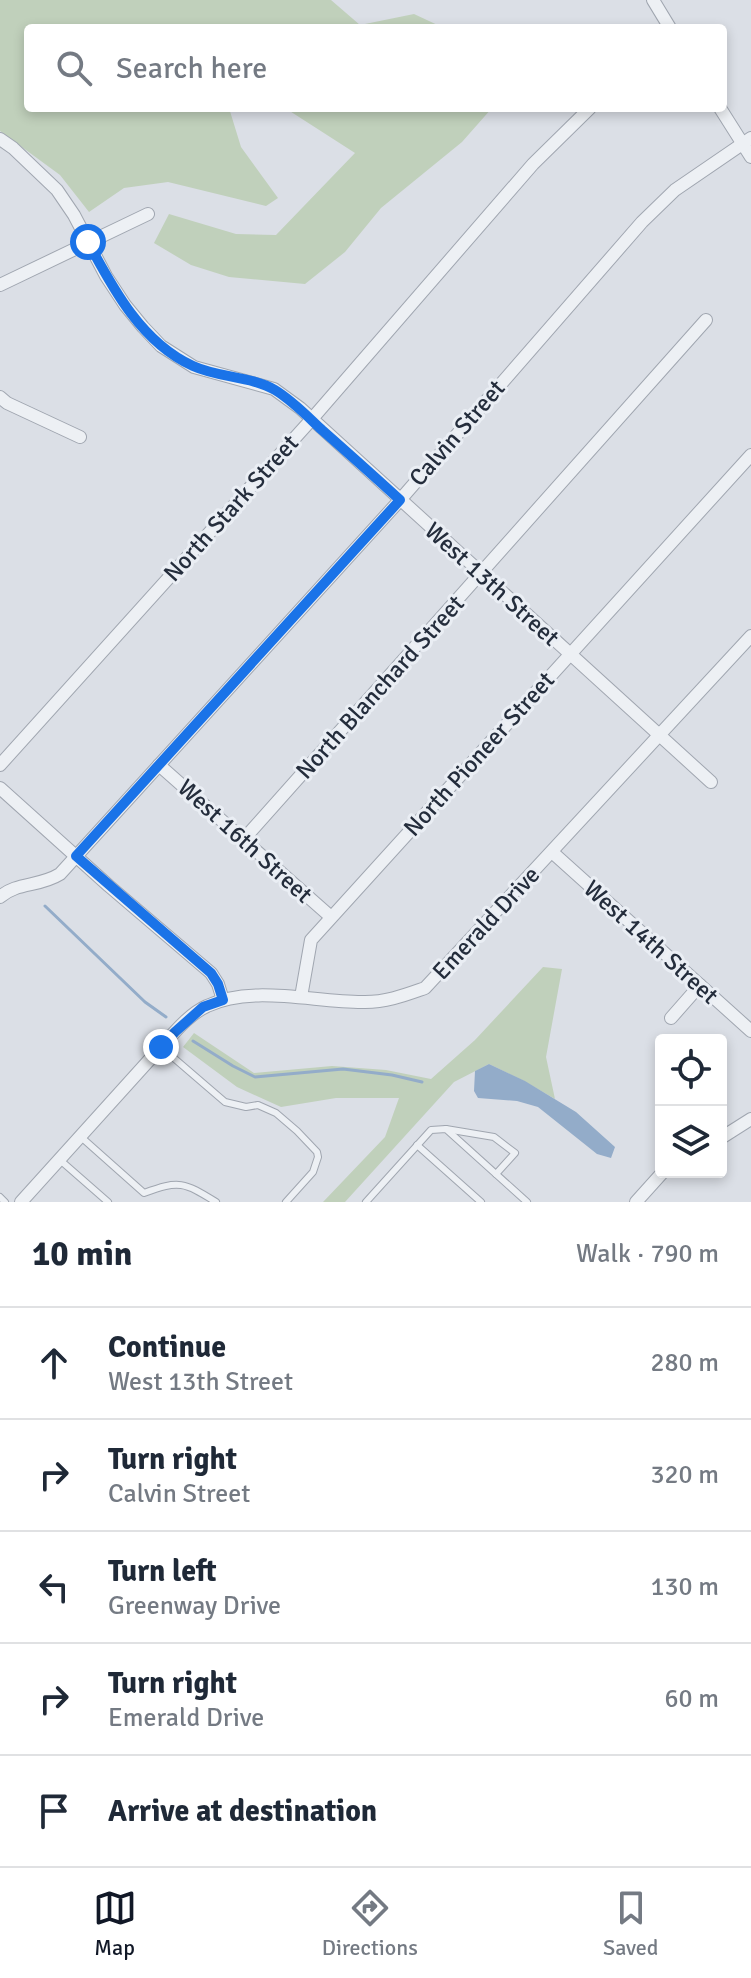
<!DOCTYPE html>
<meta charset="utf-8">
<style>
body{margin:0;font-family:Signika,sans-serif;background:#f6f6f7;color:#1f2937}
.controls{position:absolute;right:24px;bottom:24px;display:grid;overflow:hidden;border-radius:8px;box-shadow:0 4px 12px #0003}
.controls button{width:72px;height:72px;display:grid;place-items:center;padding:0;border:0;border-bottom:2px solid #e0e1e3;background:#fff;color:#1f2937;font:40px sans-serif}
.stop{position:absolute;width:24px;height:24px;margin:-18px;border:6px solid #1a73e8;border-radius:50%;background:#fff}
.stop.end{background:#1a73e8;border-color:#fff;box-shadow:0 2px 8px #0008}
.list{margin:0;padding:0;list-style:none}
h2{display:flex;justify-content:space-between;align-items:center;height:104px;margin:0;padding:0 32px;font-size:34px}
h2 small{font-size:26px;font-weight:400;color:#747a83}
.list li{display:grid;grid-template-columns:52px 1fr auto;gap:24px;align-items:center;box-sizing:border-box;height:112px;padding:0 32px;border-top:2px solid #e0e1e3}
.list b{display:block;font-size:30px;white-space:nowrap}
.list p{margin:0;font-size:26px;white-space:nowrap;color:#747a83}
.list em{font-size:26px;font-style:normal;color:#747a83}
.icon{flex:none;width:44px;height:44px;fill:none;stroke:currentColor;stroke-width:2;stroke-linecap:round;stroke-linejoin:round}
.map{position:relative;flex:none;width:751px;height:1202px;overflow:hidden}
.search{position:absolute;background:#fff;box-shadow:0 4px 12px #0003;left:24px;right:24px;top:24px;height:88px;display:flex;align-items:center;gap:20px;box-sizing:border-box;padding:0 28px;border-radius:8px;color:#747a83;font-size:30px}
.sheet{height:664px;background:#fff}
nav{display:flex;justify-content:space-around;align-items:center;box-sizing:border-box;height:112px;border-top:2px solid #e0e1e3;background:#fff;font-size:22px;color:#747a83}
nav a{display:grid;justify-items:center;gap:4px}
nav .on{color:#111827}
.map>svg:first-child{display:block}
</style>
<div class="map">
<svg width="751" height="1202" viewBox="0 0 751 1202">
<rect width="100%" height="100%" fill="#dbdfe6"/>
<g fill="#c0d0bb">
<path d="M 0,0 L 331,0 L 360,25 L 414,14 L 444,28 L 28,28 L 28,108 L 229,108 L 241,147 L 278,198 L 266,206 L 168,182 L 124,188 L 89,212 L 60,175 L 0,131 Z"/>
<path d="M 285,108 L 492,108 L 462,142 L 381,208 L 345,252 L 305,284 L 229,277 L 191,265 L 154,243 L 169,214 L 236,234 L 276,235 L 355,153 Z"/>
<path d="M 543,967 L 562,969 L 546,1057 L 555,1099 L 524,1081 L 489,1064 L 454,1082 L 345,1202 L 323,1202 L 385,1137 L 399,1098 L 336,1098 L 281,1107 L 237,1087 L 183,1047 L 194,1033 L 254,1073 L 332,1066 L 386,1070 L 431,1079 L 475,1040 Z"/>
</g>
<path fill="#93acc9" d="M 489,1064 L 525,1081 L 576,1112 L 615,1147 L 611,1158 L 597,1154 L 538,1107 L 517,1101 L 478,1098 L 474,1091 L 475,1071 Z"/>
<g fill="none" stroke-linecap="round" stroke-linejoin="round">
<g stroke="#93acc9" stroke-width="3">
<path d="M 45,906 L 145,1002 L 166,1017"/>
<path d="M 193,1041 L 233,1066 L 255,1077 L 343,1069 L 392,1075 L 422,1082"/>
</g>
<defs>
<g id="lane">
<path d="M 161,1047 L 225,1102 L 246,1107 L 258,1105 L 276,1113 L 297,1131 L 317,1152 L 318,1157 L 313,1172 L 286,1202"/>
<path d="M 446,1129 L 494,1137 L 515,1153 L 496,1174"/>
<path d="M 81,1137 L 144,1193 C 179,1180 184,1182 216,1202"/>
<path d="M 417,1145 L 481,1202"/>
<path d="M 60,1160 L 108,1202"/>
<path d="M 0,1197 L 5,1202"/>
<path d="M 366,1202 L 431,1130 L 446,1129 L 527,1202"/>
</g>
<g id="street">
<path d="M 653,0 L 670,28"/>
<path d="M 720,108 L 751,157"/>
<path d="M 0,139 L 13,148 L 57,190 L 74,215 L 106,276 L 125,305 L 143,327 L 161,346 L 194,367 L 274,389 L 300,408 L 711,782"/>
<path d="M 0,285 L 148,214"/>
<path d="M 0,397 L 7,403 L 80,437"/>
<path d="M 0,765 L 311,420 L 533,164 L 590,108"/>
<path d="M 159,765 L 331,917"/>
<path d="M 0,788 L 109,886 L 211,973 L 218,984 L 223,1000"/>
<path d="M 244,839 L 706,320"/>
<path d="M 552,852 L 751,1031"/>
<path d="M 0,897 C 17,882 39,887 60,874 L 400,500 L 642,222 L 675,190 L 751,138"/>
<path d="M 301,997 L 311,940 L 751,455"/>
<path d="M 671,1018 L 700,985"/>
<path d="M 721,1138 L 751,1119"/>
<path d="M 21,1202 L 161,1047 C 174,1033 189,1014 207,1006 C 253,984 316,1003 365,1002 C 387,1002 405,995 425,988 L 751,636"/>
<path d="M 636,1202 L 663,1172"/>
</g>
</defs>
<use href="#lane" stroke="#a0a6b0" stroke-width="8"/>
<use href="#street" stroke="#a0a6b0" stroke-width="14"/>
<use href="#lane" stroke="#edf0f4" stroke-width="6"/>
<use href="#street" stroke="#edf0f4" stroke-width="12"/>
</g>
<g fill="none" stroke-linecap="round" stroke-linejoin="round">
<path stroke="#1a73e8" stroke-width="10" d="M 88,242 C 113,289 142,343 193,366 C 219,378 251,376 275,390 C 293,401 307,416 322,430 C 348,453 374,476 400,500 L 76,856 L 211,973 L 218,984 L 223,1000 L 203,1007 L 175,1032 L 161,1047"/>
</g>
<g text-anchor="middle" stroke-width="6" stroke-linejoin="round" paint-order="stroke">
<g font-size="24" fill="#242d3c" stroke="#eaeef4">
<text transform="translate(457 433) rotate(-49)" y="8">Calvin Street</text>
<text transform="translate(231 508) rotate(-48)" y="8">North Stark Street</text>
<text transform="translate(492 584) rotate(42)" y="8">West 13th Street</text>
<text transform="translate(380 687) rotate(-48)" y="8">North Blanchard Street</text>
<text transform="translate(479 754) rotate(-48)" y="8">North Pioneer Street</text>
<text transform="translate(245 841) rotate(42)" y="8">West 16th Street</text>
<text transform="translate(486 923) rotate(-47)" y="8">Emerald Drive</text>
<text transform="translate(651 942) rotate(42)" y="8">West 14th Street</text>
</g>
</g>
</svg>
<div class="controls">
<button><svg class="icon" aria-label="locate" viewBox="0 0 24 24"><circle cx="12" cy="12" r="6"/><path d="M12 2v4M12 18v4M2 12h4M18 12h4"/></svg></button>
<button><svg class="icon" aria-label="layers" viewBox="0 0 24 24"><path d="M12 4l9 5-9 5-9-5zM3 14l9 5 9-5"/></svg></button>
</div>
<div class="stop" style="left:88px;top:242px"></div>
<div class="stop end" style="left:161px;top:1047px"></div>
<div class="search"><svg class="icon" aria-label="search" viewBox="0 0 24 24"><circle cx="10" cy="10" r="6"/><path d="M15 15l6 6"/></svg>Search here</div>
</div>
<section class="sheet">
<h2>10 min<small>Walk · 790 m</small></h2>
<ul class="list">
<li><svg class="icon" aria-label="ahead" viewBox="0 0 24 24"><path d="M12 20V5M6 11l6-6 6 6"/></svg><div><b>Continue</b><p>West 13th Street</p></div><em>280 m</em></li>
<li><svg class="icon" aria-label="right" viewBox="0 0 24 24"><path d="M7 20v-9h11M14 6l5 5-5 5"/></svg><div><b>Turn right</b><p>Calvin Street</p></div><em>320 m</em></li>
<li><svg class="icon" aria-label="left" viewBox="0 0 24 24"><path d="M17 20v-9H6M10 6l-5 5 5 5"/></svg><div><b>Turn left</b><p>Greenway Drive</p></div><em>130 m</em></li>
<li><svg class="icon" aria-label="right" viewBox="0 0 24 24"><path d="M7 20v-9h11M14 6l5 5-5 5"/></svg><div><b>Turn right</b><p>Emerald Drive</p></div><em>60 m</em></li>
<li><svg class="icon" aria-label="arrive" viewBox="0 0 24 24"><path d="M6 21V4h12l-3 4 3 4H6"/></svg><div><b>Arrive at destination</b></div></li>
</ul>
</section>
<nav>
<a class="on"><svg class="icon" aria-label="map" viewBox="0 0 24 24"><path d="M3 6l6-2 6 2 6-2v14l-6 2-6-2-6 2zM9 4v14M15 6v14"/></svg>Map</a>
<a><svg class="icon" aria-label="directions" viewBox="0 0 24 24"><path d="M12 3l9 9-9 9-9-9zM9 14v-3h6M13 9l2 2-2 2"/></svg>Directions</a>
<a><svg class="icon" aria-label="saved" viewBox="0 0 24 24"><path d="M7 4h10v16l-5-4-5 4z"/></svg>Saved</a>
</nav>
